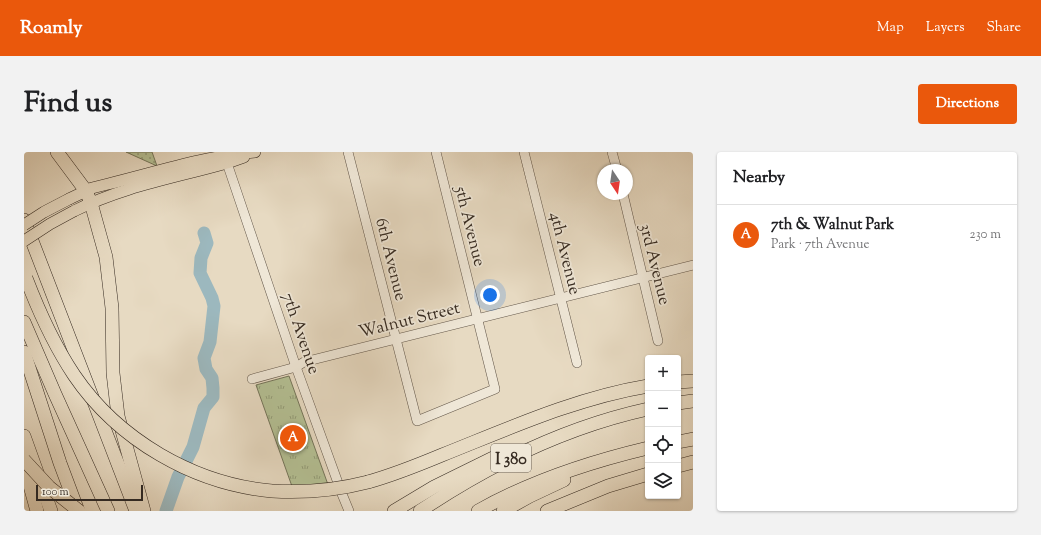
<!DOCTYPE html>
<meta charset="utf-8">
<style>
body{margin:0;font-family:"Sorts Mill Goudy",serif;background:#f2f2f2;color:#202124}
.controls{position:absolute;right:12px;bottom:12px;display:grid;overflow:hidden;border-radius:4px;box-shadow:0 1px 3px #0004}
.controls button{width:36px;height:36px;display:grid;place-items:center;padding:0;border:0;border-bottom:1px solid #e0e0e0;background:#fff;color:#202124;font:20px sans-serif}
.compass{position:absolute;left:573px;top:12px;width:36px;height:36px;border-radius:50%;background:#fff;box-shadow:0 1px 3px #0004;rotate:167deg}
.scale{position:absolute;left:12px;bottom:10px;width:107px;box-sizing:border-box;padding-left:4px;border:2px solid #352a21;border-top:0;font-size:11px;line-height:14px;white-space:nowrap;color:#352a21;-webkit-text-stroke:3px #efe7d7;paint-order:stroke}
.you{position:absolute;left:466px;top:143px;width:14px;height:14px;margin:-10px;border:3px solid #fff;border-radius:50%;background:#1a73e8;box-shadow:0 0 0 6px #1a73e833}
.badge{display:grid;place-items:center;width:26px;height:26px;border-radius:50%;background:#ea580c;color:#fff;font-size:13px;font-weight:700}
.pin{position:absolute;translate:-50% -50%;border:2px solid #fff;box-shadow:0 1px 4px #0006}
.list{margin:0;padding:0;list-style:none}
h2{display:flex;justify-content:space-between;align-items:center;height:52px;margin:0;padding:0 16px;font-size:17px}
h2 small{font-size:13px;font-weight:400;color:#757577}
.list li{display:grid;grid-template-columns:26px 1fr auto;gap:12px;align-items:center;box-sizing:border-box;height:60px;padding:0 16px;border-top:1px solid #e0e0e0}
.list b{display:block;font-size:15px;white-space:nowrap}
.list p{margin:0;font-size:13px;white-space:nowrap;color:#757577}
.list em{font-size:13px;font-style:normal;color:#757577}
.icon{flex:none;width:22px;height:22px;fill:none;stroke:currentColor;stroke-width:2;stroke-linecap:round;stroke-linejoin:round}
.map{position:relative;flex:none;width:669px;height:359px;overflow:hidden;border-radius:4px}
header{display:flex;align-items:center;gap:24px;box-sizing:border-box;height:56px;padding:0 20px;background:#ea580c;color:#fff}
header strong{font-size:19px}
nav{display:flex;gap:22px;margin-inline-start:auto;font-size:14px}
.intro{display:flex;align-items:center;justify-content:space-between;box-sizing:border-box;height:96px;padding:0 24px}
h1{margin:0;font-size:28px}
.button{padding:10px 18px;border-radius:4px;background:#ea580c;color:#fff;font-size:14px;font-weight:700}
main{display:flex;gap:24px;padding:0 24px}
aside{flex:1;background:#fff;border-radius:4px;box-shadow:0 1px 3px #0004}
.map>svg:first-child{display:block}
</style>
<header>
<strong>Roamly</strong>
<nav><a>Map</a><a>Layers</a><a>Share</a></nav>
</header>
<div class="intro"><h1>Find us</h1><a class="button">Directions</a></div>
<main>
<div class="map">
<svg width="669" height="359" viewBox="0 0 669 359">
<defs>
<pattern id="grass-dots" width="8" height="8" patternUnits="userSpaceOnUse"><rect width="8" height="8" fill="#b4c094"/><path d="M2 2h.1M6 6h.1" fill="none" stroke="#939c78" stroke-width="1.8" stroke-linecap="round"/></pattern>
<pattern id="park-tufts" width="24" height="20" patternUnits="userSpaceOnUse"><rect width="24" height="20" fill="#b4c094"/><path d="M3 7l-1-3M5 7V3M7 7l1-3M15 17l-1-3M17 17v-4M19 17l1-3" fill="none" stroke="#939c78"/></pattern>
</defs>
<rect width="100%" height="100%" fill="#e7dac2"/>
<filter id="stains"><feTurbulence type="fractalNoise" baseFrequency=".005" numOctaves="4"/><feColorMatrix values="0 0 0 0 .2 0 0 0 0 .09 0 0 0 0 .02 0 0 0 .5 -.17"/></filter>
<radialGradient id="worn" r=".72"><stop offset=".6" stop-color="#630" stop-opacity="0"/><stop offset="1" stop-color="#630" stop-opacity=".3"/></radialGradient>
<path fill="url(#grass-dots)" stroke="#74755a" d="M 102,0 L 128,0 L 133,14 Z"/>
<path fill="url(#park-tufts)" stroke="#74755a" d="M 265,224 L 307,341 L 270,340 L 232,233 Z"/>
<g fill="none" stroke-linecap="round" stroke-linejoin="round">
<path stroke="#9cb8be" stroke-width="13" d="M 142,359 L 154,325 L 169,295 L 180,256 L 189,245 L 189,236 L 188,226 L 182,217 L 180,206 L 186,190 L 190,154 L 188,146 L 176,121 L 177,106 L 183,91 L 180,81"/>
<defs>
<g id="minor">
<path d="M 324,0 L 393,269 L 471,237 L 412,0"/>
<path d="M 500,0 L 553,211"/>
<path d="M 588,0 L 593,18"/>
<path d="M 203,11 L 272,215 L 318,342 L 325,359"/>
<path d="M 599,42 L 634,189"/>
<path d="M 228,227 L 272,215 L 280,210 L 669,113"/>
</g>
<g id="major">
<path d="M 45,47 L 68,36 L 84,32 C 133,20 181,4 231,0"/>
<path d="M 50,59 C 100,34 150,26 203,11 L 220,5"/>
</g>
<g id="highway">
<path d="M 33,0 L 62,39 L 67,51 L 82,105 L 88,156 L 89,221 L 94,264 L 120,359"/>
<path d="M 0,68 L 112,359"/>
<path d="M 0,170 L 31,242 L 84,359"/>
<path d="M 0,200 L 36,311 L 54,359"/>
<path d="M 654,230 L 669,229"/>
<path d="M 654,251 L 669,249"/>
<path d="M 0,284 L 27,359"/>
<path d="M 654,290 L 669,287"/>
<path d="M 0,312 L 13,359"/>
<path d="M 654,314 L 669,310"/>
<path d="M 344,330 C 369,323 394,313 418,303 C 486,276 552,246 624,234"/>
<path d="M 370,359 L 410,335 L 477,302"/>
<path d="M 396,359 C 466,312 542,275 624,257"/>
<path d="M 454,359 C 507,329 565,310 624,296"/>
<path d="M 479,359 L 506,344 L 540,328"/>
<path d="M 523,359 L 584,334 L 624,322"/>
</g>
</defs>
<use href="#minor" stroke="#625649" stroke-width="10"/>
<use href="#major" stroke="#352a21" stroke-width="12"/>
<use href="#highway" stroke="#352a21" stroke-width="14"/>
<use href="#minor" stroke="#efe7d7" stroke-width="9"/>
<use href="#major" stroke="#e7dac2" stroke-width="11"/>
<use href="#highway" stroke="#e7dac2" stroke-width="13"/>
<defs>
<g id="major-bridge">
<path d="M 0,73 L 20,60 L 45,47"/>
<path d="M 0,89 L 26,72 L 50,59"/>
</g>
<g id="highway-bridge">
<path d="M 2,126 C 15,160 30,193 50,223 C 94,288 170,332 248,339 C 280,341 313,338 344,330"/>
<path d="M 0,308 L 25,335 L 55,359"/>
</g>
</defs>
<use href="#major-bridge" stroke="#352a21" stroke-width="12" stroke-linecap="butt"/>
<use href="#highway-bridge" stroke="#352a21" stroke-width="14" stroke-linecap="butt"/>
<use href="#major-bridge" stroke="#e7dac2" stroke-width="11"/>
<use href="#highway-bridge" stroke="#e7dac2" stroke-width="13"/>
</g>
<g text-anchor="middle" stroke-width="3.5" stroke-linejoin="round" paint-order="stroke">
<rect fill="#efe7d7" stroke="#6d6358" stroke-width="1" x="467" y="292" width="40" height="28" rx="3"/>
<g font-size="16" font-weight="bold" fill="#352a21">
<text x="487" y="312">I 380</text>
</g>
<g font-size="17" fill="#352a21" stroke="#efe7d7">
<text transform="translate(447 74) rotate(76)" y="6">5th Avenue</text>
<text transform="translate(542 101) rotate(76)" y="6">4th Avenue</text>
<text transform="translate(368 107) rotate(76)" y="6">6th Avenue</text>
<text transform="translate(632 112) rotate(76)" y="6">3rd Avenue</text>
<text transform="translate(385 167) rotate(-14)" y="6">Walnut Street</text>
<text transform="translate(278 181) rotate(71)" y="6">7th Avenue</text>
</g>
</g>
<rect width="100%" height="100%" filter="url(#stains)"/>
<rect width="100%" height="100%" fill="url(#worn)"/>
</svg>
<div class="controls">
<button>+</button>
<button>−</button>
<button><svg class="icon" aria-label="locate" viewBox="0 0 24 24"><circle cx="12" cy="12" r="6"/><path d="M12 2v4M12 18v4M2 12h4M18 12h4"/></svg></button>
<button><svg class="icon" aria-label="layers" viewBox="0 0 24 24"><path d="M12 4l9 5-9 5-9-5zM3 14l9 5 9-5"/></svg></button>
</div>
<svg class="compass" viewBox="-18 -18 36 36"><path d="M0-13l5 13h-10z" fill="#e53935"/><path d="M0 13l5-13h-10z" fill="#757577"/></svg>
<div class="scale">100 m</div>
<div class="you"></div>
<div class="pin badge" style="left:269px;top:286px">A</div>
</div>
<aside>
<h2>Nearby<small></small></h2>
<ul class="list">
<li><span class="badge">A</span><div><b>7th &amp; Walnut Park</b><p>Park · 7th Avenue</p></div><em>230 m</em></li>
</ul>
</aside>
</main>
